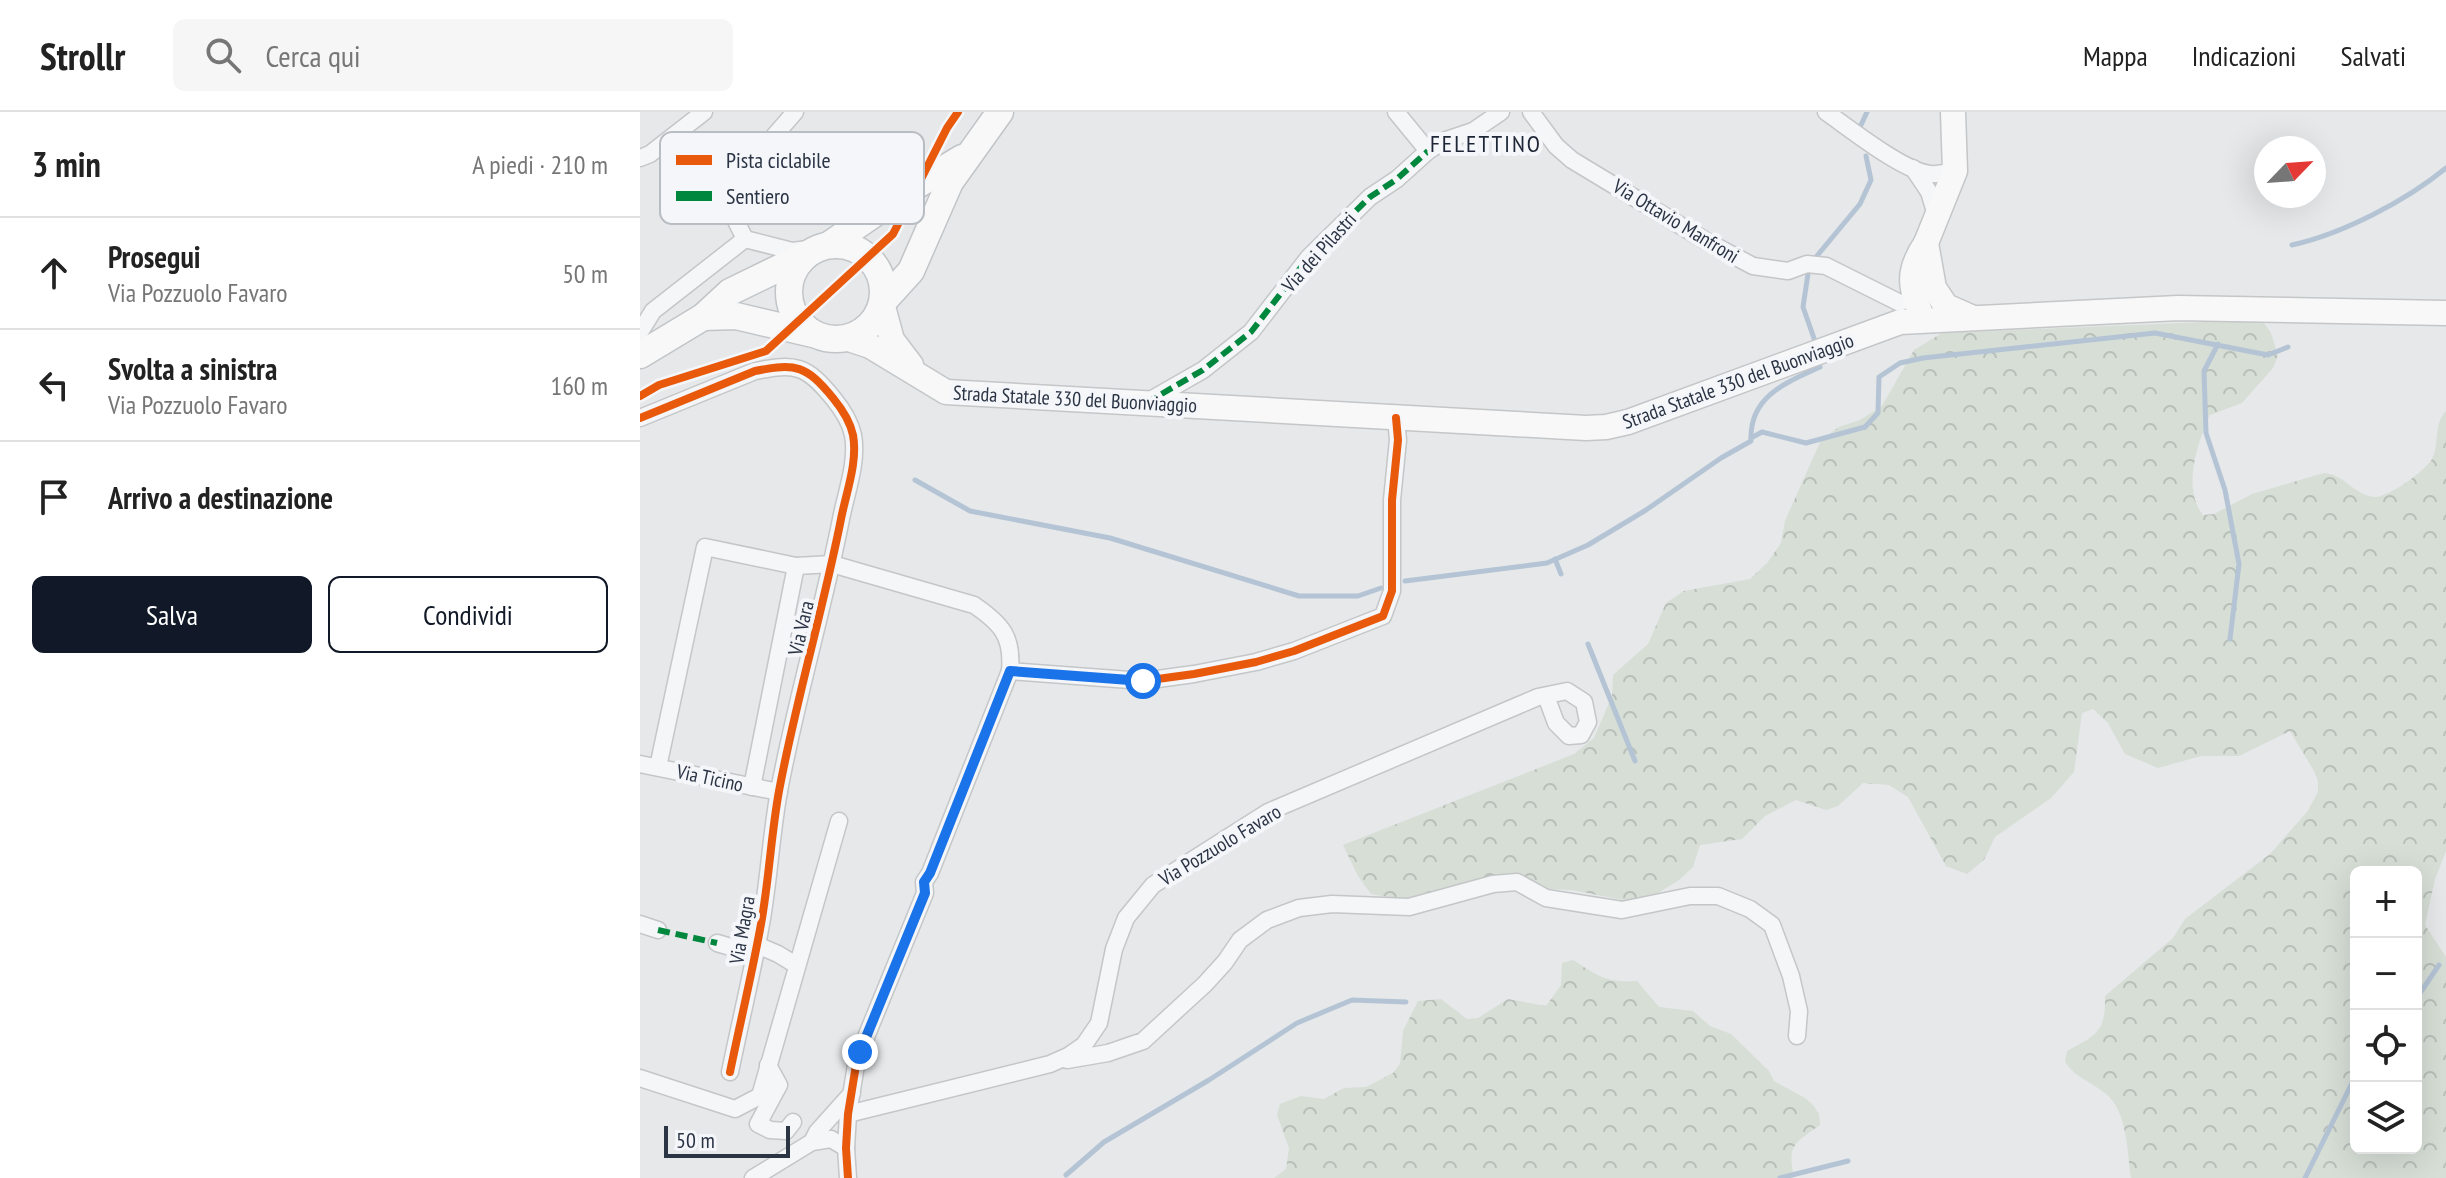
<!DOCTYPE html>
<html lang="it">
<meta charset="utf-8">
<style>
body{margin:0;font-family:"PT Sans Narrow",sans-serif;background:#f6f6f6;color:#222}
.controls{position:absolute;right:24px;bottom:24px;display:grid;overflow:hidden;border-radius:12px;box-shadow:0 8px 32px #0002}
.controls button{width:72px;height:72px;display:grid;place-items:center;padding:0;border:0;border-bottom:2px solid #e0e0e0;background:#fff;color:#222;font:40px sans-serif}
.compass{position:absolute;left:1614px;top:24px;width:72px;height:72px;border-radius:50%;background:#fff;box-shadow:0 8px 32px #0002;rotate:65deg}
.scale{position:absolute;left:24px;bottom:20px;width:126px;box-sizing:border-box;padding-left:8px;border:4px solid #2b3445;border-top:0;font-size:22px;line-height:28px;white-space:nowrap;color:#2b3445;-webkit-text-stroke:6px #f4f6f9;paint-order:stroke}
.stop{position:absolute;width:24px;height:24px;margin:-18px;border:6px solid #1a73e8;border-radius:50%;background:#fff}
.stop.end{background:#1a73e8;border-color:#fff;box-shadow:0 2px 8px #0008}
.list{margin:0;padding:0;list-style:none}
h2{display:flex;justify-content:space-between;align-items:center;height:104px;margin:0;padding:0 32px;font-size:34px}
h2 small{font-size:26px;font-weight:400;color:#767676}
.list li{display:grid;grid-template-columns:52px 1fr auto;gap:24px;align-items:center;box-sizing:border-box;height:112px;padding:0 32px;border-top:2px solid #e0e0e0}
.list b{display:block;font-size:30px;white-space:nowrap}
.list p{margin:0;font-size:26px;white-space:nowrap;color:#767676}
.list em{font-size:26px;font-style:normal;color:#767676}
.actions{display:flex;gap:16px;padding:24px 32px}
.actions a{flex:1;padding:18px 0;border:2px solid #111827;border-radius:12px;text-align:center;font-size:28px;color:#111827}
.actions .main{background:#111827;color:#fff}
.icon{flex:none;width:44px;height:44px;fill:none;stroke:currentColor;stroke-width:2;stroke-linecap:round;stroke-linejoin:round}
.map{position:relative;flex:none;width:1806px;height:1066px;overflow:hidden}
header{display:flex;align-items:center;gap:48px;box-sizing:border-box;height:112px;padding:0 40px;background:#fff;border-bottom:2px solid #e0e0e0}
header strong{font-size:38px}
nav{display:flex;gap:44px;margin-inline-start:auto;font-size:28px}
.search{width:560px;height:72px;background:#f6f6f6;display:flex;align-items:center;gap:20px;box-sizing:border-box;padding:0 28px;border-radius:12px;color:#767676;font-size:30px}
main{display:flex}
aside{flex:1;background:#fff}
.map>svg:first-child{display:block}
</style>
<header>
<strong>Strollr</strong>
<div class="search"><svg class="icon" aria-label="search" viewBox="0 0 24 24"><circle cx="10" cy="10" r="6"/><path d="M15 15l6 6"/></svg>Cerca qui</div>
<nav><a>Mappa</a><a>Indicazioni</a><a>Salvati</a></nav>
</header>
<main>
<aside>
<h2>3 min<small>A piedi · 210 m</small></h2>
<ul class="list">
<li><svg class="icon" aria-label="ahead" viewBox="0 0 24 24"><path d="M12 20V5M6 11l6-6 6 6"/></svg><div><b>Prosegui</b><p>Via Pozzuolo Favaro</p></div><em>50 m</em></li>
<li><svg class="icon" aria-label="left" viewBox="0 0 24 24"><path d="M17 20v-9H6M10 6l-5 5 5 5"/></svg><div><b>Svolta a sinistra</b><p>Via Pozzuolo Favaro</p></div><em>160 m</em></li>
<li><svg class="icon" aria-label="arrive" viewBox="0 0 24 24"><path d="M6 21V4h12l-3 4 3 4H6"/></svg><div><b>Arrivo a destinazione</b></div></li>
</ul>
<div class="actions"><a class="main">Salva</a><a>Condividi</a></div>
</aside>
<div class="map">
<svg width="1806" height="1066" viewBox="0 0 1806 1066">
<defs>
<pattern id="forest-crowns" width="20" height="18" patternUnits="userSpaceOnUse" patternTransform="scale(2)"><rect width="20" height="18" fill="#d6ded6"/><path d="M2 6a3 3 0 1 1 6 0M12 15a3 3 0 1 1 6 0" fill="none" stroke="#b8bfb9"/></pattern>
</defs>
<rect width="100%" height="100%" fill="#e6e8ea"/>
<g fill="url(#forest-crowns)" fill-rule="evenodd">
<path d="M 1613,208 L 1624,211 L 1631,221 L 1638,244 L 1633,256 L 1602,291 L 1570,303 C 1557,331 1542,377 1563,403 L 1574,402 L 1612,382 L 1684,361 C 1704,362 1715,384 1735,385 C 1749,385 1785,359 1792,347 C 1800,332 1793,312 1806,299 L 1806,739 L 1795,767 L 1785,813 L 1806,845 L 1806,1066 L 1491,1066 C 1487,1040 1488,999 1465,981 C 1451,970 1435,965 1425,950 L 1427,939 C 1457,923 1466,919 1465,884 L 1533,826 L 1545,807 L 1630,742 L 1667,700 L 1678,680 L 1678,669 L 1674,659 L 1650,619 L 1599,644 L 1561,644 L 1518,656 L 1485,642 L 1468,611 L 1453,597 L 1442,601 L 1434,660 L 1411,686 L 1355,725 L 1344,748 L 1327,762 L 1306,754 L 1268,685 L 1249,673 L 1223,671 L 1198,694 L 1186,698 L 1156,688 L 1125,704 L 1102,727 L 1060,733 L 1053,755 L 1039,768 L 1010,786 L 988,789 L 932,778 L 887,776 L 863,776 L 799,794 L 731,782 L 718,764 L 703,733 L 934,642 L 954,626 L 972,584 L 973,563 L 1008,532 L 1026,491 L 1044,479 L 1110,467 L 1127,451 L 1141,431 L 1145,409 L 1181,328 L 1199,315 L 1220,308 L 1242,294 L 1274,238 L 1302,221 ZM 1716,760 L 1776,760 L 1776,1036 L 1716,1036 Z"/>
<path d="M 933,848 C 958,864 966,871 997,869 L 1019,895 L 1053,899 L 1070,914 L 1091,922 L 1129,959 L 1134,969 L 1165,986 L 1173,993 L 1179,1002 L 1180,1013 C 1154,1032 1147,1032 1154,1066 L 634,1066 L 646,1057 L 649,1036 L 637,1003 L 640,992 L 661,984 L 684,987 L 704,976 L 726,975 L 753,961 L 760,952 L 763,919 L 778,889 L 801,887 L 827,907 L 838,906 L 868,887 L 906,894 L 921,873 L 922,851 Z"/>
</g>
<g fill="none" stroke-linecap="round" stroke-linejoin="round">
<g stroke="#b4c4d5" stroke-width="5">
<path d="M 1221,13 L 1227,0"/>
<path d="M 287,55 L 318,0"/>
<path d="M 1652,133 C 1702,122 1766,89 1806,56"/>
<path d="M 1176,145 L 1220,92 L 1231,68 L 1226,44"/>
<path d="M 1168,162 L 1163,195 L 1176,232"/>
<path d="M 159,209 L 253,122 L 270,89"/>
<path d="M 1578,232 L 1564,259 L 1566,321 L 1585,378 L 1599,452 L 1590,527"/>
<path d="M 0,284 C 44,259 105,260 143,224"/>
<path d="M 1111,325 C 1111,283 1148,270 1180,255"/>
<path d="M 275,368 L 330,399 L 470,426 L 659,484 L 718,484 L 741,476"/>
<path d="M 915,447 L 921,462"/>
<path d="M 765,469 L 907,451 L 948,433 L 1006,398 L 1081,346 L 1111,329 L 1111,326 L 1122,320 L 1166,331 L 1225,315 L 1238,301 L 1239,265 L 1260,251 L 1283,246 L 1515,221 L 1628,243 L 1648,235"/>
<path d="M 948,532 L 995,649"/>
<path d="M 1776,887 L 1799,853"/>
<path d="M 426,1063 L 464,1030 L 569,968 L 657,911 L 712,888 L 766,890"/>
<path d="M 1140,1066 L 1208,1049"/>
<path d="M 1665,1066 L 1716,963"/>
</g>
<defs>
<g id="street">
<path d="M 756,0 L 788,39"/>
<path d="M 891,0 L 916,34 L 932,48 L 1066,129 L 1113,154 L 1148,159 L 1167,152 L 1186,154 L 1260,191"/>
<path d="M 1186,0 C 1209,16 1263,59 1290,62 C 1297,63 1307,60 1315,59"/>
<path d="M 0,46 L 10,42 L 64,0"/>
<path d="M 1273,56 L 1289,80 L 1296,103"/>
<path d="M 105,127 L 88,93 L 114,47 L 155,0"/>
<path d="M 0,220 L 13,199 L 105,127 L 152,139 L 168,137"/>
<path d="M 507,290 L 563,258 L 611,220 L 669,145 L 730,85 L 757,67 L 788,39 L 806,28 L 833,19 L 861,0"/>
<path d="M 0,306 L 115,259 C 156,251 166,253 193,286 C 202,297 210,309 213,323 C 218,350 206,381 201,407 C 183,498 156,588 139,679 C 131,723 129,768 121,812 C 112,862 100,911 90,960"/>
<path d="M 156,454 L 192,452 L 334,493 C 362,512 373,525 370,559"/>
<path d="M 0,652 L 139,680"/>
<path d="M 18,655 L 65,435 L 156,454 L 112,675"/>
<path d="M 0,812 L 18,818"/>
<path d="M 77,831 L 115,842"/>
<path d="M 117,833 L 138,842 L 156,853"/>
<path d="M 427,948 L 468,941 L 503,929 L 565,872 L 585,850 L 600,828 L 627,808 L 659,796 L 692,792 L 769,795 L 853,772 L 877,770 L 906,786 L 982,798 L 1050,784 L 1078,784 L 1110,797 L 1132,813 L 1151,864 L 1159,899 L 1157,924"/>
<path d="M 128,953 L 139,973 L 118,1012 L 130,1018 L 146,1019 L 153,1010"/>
<path d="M 0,966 L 95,997 L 120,984 L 199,709"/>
<path d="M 208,1002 L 410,952 L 428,944 L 444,933 L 459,911 L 474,837 L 486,806 L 513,773 L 628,700 L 898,585 L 927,579 L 944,590 L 948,610 L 941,623 L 929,624 L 916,611 L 906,584"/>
<path d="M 172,1030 L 177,1020 L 212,981"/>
<path d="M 113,1066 L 172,1030 L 191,1027 L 206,1036"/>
<path d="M 208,1066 L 206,1036 L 208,1002 L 217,947 L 285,781 L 284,770 L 290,761 L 370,559 L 503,569 L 554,562 L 616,550 L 654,539 L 743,504 L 752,479 L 752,388 L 758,328 L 756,306"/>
</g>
<g id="secondary">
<path d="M 1313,0 L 1315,59 L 1286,131 L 1294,176 L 1306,194 L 1331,205"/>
<path d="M 242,191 L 252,228 L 271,253"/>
<path d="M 1283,208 C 1271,176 1265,162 1286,131"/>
<path d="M 206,226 L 230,234 L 306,280 L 946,316 L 966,315 L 988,310 L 1260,210 L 1538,196 L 1806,201"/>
</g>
<g id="primary">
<circle cx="196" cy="180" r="47"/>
<path d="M 189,133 L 261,83 L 322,46"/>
<path d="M 242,191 L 271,159 L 310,70 L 360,0"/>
<path d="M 63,205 L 96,204 L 173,222"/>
<path d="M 0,243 L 63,205 L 90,180 L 166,143"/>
</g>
</defs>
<use href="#street" stroke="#c4c6c8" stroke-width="19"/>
<use href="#secondary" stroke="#c4c6c8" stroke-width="27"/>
<use href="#primary" stroke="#c2c5c8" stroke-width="29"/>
<use href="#street" stroke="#f5f6f7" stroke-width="16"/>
<use href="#secondary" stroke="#f8f8f8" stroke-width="24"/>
<use href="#primary" stroke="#f8f8f8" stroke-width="26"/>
<g stroke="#00873e" stroke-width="6" stroke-dasharray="12 6" stroke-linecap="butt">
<path d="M 506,291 L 563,258 L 611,220 L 669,145 L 730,85 L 757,67 L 788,39"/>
<path d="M 18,818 L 77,831"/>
</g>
<defs>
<g id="cycleway">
<path d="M 0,284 L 19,273 L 126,239 L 253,122 L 307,16 L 318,0"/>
<path d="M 0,306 L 115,259 C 156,251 166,253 193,286 C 202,297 210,309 213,323 C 218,350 206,381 201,407 C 183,498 156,588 139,679 C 131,723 129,768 121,812 C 112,862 100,911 90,960"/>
<path d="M 208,1066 L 206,1036 L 208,1002 L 217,947 L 285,781 L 284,770 L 290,761 L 370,559 L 503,569 L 554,562 L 616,550 L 654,539 L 743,504 L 752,479 L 752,388 L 758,328 L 756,306"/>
</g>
</defs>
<use href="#cycleway" stroke="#f4f6f9" stroke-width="13"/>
<use href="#cycleway" stroke="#e8590c" stroke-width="8"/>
</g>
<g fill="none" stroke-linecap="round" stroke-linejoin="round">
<path stroke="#1a73e8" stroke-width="10" d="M 220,940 L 285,781 L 284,770 L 290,761 L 370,559 L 503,569"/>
</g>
<g text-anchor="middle" stroke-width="8" stroke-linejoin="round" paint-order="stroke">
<g font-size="20" fill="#2b3445" stroke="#f4f6f9">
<text transform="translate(1036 109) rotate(31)" y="7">Via Ottavio Manfroni</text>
<text transform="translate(679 140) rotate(-48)" y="7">Via dei Pilastri</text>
<text transform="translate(1098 269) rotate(-20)" y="7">Strada Statale 330 del Buonviaggio</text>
<text transform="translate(435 287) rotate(3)" y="7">Strada Statale 330 del Buonviaggio</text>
<text transform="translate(161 516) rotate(-77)" y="7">Via Vara</text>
<text transform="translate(70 666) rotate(12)" y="7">Via Ticino</text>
<text transform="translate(580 733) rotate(-31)" y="7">Via Pozzuolo Favaro</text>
<text transform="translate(102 818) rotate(-80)" y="7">Via Magra</text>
</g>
<g font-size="24" letter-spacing="2" fill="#1d2536" stroke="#f4f6f9">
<text x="846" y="40">FELETTINO</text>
</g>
</g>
<rect x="20" y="20" width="264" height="92" rx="12" fill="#f4f6f9" stroke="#b8bcc3" stroke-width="2"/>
<rect x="36" y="43" width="36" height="10" fill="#e8590c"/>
<rect x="36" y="79" width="36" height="10" fill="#00873e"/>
<g font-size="22" fill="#2b3445">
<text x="86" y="56">Pista ciclabile</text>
<text x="86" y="92">Sentiero</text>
</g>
</svg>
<div class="controls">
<button>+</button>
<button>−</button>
<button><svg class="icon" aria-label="locate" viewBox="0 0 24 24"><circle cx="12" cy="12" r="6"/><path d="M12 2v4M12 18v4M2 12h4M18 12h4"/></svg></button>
<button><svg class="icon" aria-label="layers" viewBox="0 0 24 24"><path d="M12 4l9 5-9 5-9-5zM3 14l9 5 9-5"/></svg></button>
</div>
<svg class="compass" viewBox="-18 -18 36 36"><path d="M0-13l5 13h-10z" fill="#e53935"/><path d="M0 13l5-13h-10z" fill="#767676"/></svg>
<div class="scale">50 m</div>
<div class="stop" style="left:503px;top:569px"></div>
<div class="stop end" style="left:220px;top:940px"></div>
</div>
</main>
